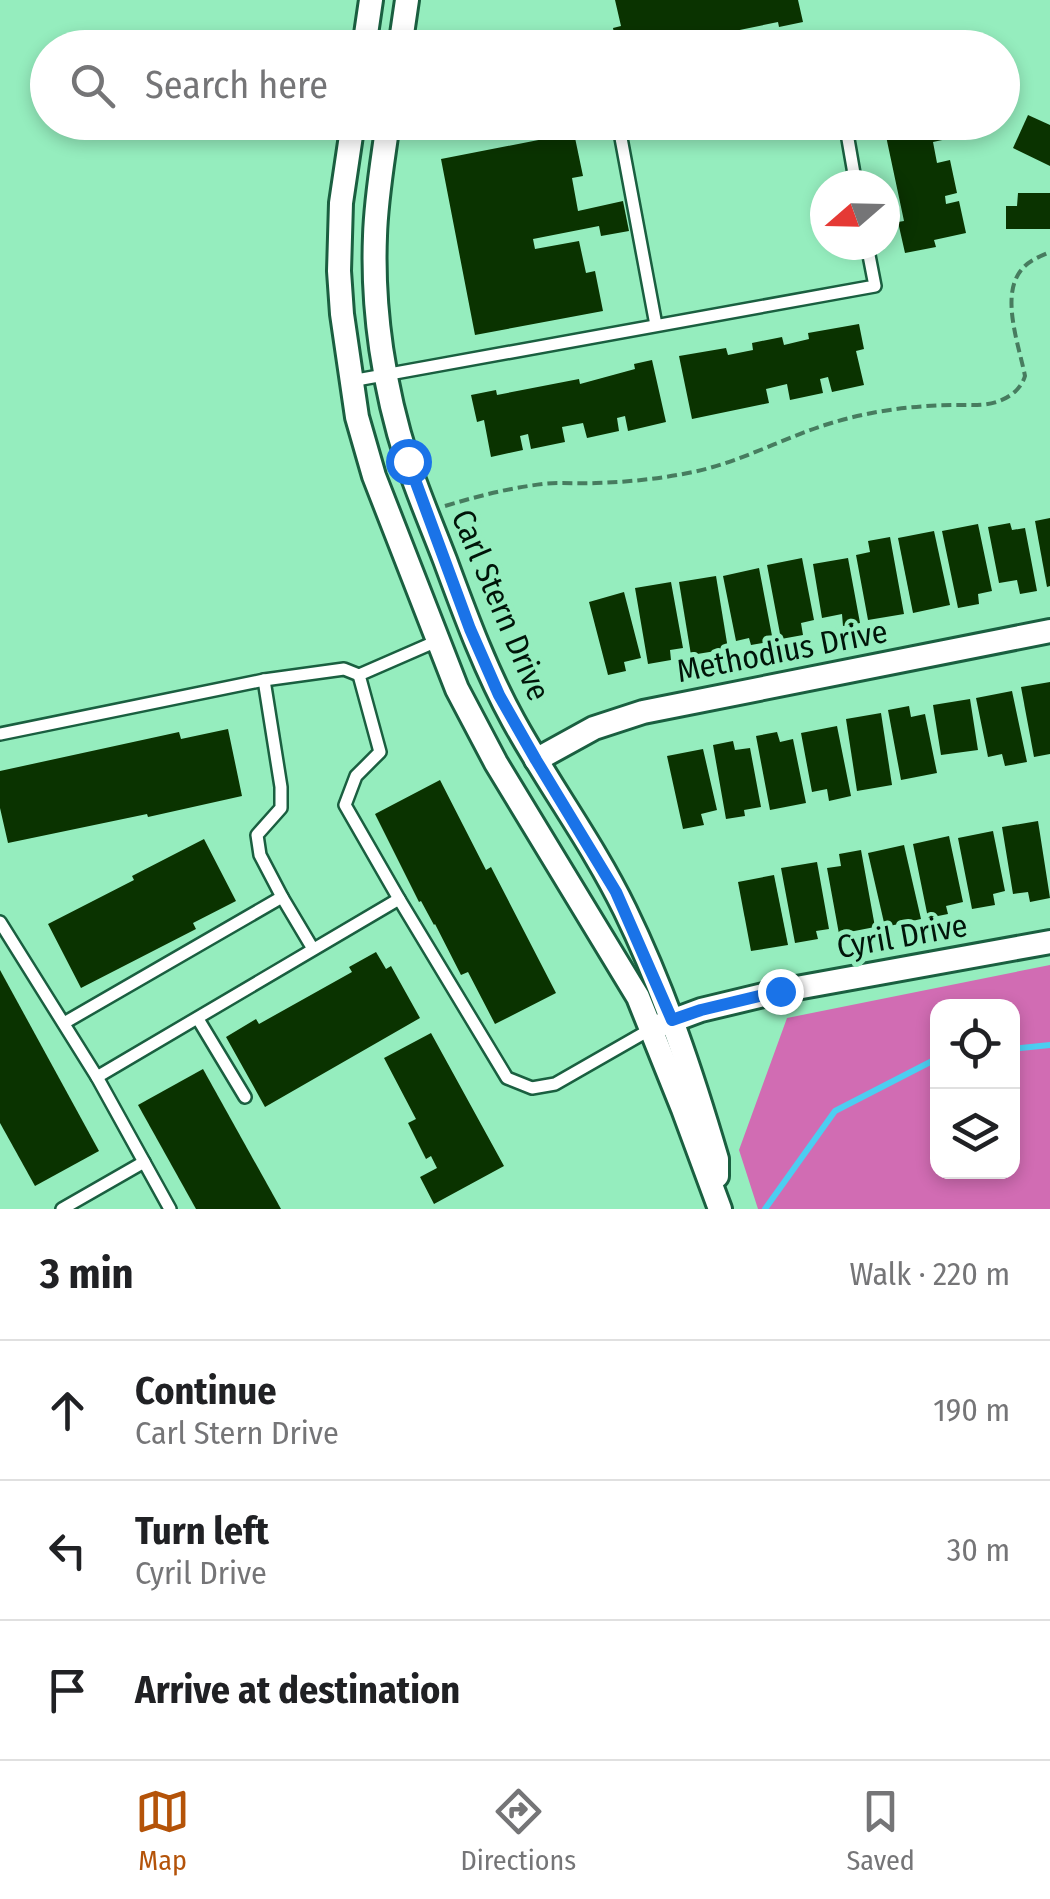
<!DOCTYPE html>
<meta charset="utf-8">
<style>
body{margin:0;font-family:"Fira Sans Condensed",sans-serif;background:#f6f6f6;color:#202124}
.controls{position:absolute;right:30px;bottom:30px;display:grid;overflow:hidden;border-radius:20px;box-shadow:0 5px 15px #0003}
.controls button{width:90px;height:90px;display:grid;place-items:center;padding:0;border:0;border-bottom:2px solid #e0e0e0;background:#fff;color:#202124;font:50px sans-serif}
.compass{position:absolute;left:810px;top:170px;width:90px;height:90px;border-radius:50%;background:#fff;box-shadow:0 5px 15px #0003;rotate:250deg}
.stop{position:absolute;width:30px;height:30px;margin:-22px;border:8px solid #1a73e8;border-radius:50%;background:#fff}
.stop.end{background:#1a73e8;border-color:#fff;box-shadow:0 2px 10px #0008}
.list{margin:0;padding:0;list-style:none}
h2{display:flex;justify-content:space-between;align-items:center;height:130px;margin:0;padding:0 40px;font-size:42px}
h2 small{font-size:32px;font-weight:400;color:#757577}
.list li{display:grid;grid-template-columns:65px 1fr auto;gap:30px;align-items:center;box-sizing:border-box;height:140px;padding:0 40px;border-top:2px solid #e0e0e0}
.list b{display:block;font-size:38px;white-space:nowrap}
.list p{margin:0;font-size:32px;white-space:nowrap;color:#757577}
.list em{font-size:32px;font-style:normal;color:#757577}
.icon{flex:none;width:55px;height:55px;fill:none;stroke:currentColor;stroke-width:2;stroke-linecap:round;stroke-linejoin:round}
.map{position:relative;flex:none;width:1050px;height:1209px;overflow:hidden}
.search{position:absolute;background:#fff;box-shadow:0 5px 15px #0003;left:30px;right:30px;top:30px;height:110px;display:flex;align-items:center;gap:25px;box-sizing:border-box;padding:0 35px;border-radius:55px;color:#757577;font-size:38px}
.sheet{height:550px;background:#fff}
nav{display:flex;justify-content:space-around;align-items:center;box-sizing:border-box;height:140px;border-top:2px solid #e0e0e0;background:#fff;font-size:28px;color:#757577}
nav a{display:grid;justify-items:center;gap:5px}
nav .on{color:#b45309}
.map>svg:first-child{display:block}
</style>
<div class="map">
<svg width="1050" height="1209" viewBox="0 0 1050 1209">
<rect width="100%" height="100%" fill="#95edbe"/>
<path fill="#d16cb3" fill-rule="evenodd" d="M 1050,965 L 1050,1209 L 758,1209 L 739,1150 L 787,1018 ZM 938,1006 L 1012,1006 L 1012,1172 L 938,1172 Z"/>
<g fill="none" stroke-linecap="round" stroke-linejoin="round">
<g stroke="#4ccef1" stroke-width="6">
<path d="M 1012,1049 L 1050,1045"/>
<path d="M 765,1209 L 835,1111 L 938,1058"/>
</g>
</g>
<g fill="#0a3300">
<path d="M 615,0 L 798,0 L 803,22 L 779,27 L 778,22 L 652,48 L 617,48 L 613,28 L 621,26 Z"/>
<path d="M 1028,115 L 1050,125 L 1050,166 L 1013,148 Z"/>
<path d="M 883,122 L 944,122 L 947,139 L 933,142 L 937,163 L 950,160 L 957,193 L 945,196 L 946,204 L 959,201 L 966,233 L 934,240 L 936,247 L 905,253 L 898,222 L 904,221 Z"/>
<path d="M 574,133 L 583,176 L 572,178 L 578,211 L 623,201 L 629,231 L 601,236 L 599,226 L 533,239 L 535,249 L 579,241 L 586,273 L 595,271 L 603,311 L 475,335 L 441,159 Z"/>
<path d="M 1018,193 L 1050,193 L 1050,229 L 1006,229 L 1006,206 L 1017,206 Z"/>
<path d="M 859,324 L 864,349 L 856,351 L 864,385 L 832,392 L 828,377 L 820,379 L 823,393 L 790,400 L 787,384 L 766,389 L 769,403 L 692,419 L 679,356 L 726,348 L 728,355 L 753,350 L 752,343 L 782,337 L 784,345 L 809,339 L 808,333 Z"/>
<path d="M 652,360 L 666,422 L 628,431 L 625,416 L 617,418 L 619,431 L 587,438 L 583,423 L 562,427 L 565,442 L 531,449 L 528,434 L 520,436 L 523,450 L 491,457 L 484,420 L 477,422 L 471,395 L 496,390 L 497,395 L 579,379 L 580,384 L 635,369 L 634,364 Z"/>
<path d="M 1050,518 L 1050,586 L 1047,587 L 1035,521 Z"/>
<path d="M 1010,523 L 1012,530 L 1025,528 L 1037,591 L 1020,594 L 1017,580 L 999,583 L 988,527 Z"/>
<path d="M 978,524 L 992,591 L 978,594 L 979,604 L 958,608 L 942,531 Z"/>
<path d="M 934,531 L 950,605 L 913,613 L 898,538 Z"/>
<path d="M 890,537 L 904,614 L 868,620 L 856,555 L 870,552 L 868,541 Z"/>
<path d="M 802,558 L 814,620 L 801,623 L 803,635 L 781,639 L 767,565 Z"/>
<path d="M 848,558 L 860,623 L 843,626 L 842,614 L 822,618 L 813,564 Z"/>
<path d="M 759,568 L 773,641 L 751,645 L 749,638 L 736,641 L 723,576 Z"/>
<path d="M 716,576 L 728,649 L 691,655 L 679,582 Z"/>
<path d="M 671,582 L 683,648 L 670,650 L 671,660 L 648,664 L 635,588 Z"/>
<path d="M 624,592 L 641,658 L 624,662 L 626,671 L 608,675 L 589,602 Z"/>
<path d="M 1050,682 L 1050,754 L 1034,757 L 1021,687 Z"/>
<path d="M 1012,691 L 1027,762 L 1005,766 L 1002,754 L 988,757 L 976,698 Z"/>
<path d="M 970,699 L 978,750 L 941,755 L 933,705 Z"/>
<path d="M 909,706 L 911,717 L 925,714 L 937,773 L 901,780 L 888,710 Z"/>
<path d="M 881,713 L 892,785 L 857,791 L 846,719 Z"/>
<path d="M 837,726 L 851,796 L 829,801 L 827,789 L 812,792 L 801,733 Z"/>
<path d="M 228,729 L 242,796 L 148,817 L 147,814 L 8,843 L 0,808 L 0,771 L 179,732 L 181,739 Z"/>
<path d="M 777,732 L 780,742 L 793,739 L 806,803 L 770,810 L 756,736 Z"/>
<path d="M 733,741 L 735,750 L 750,748 L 761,807 L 744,810 L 745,816 L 726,819 L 713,745 Z"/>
<path d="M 703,749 L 717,810 L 701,814 L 704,825 L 683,829 L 667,756 Z"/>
<path d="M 440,780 L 486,870 L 491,867 L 556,993 L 495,1024 L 468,972 L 461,975 L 435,924 L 434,925 L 421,901 L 419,902 L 375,814 Z"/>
<path d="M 1038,821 L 1050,898 L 1030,902 L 1028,892 L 1013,894 L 1002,827 Z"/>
<path d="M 993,831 L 1005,891 L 993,894 L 995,905 L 972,909 L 958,838 Z"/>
<path d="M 949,836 L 963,902 L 946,906 L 948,914 L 928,918 L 913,844 Z"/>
<path d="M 204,839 L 236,901 L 193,923 L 196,929 L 81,988 L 48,924 L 134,880 L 132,876 Z"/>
<path d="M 904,845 L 921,919 L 885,927 L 868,853 Z"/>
<path d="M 861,850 L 875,927 L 839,934 L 827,868 L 841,866 L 839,854 Z"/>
<path d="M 817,862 L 829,929 L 816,931 L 818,939 L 795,943 L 781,868 Z"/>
<path d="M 774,875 L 788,945 L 751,951 L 738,882 Z"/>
<path d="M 376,952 L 386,969 L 391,966 L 420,1018 L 265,1107 L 226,1037 L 256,1019 L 259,1024 L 352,972 L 349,967 Z"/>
<path d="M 0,970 L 99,1151 L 35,1186 L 0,1123 Z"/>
<path d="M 431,1033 L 504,1166 L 434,1204 L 420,1177 L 437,1168 L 431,1156 L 426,1159 L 408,1123 L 416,1119 L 384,1058 Z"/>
<path d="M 203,1069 L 281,1209 L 196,1209 L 138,1105 Z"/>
</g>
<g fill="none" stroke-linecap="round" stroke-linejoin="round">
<defs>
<g id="service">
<path d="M 618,122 L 656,325"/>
<path d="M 845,122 L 856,185"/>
<path d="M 387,130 L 431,122"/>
<path d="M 351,381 L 875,286 L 867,245"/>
<path d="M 437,641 L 359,675 L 380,752 L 356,776 L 345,805 L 399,899 L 507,1078 L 532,1088 L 555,1084 L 651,1029"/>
<path d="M 264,680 L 281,787 L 281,808 L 257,835 L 260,855 L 282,897"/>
<path d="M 0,734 L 264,680 L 344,669 L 359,675"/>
<path d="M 0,922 L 97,1077 L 399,899"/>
<path d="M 198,1019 L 245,1097"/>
<path d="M 64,1023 L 282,897 L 313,949"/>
<path d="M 97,1077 L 170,1209"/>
<path d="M 62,1209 L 144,1162"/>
</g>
<g id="minor">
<path d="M 364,48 L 371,0"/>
<path d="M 400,48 L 407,0"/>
<path d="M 353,122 L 341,203 L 339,271 L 342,314 L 357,417 L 374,476 L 457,689 L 496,763 L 638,997 L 683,1109 L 720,1209"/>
<path d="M 388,122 C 383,160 376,198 375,236 C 372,310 384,389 407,460 C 418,494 432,526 445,560 C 465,614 485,669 513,720 C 548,784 593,844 625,910 C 664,990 692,1074 717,1159 L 717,1176"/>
<path d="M 536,760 L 594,728 L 643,712 L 1050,631"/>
<path d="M 658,1026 L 701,1010 L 780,991 L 1050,942"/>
</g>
</defs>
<use href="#service" stroke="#1a5f40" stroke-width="16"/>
<use href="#minor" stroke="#1a5f40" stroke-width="28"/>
<path stroke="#477c5f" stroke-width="4" stroke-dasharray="10 5" stroke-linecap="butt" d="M 445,506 C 478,496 509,488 543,484 C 560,482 578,484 596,483 C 627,482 658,479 688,473 C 736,464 779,440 825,425 C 874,409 925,404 977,405 C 996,405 1019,396 1025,376 C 1019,345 999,293 1023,268 C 1030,260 1041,256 1050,252"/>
<use href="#service" stroke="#fff" stroke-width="11"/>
<use href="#minor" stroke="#fff" stroke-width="22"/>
</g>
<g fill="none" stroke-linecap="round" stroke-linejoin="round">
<path stroke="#1a73e8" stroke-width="12" d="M 408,461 L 470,629 L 499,695 L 536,760 L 616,892 L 672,1020 L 701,1010 L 780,991"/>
</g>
<g text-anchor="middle" stroke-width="10" stroke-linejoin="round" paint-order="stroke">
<g font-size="32" fill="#001509" stroke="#95edbe">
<text transform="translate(501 605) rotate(67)" y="11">Carl Stern Drive</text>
<text transform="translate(782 651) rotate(-11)" y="11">Methodius Drive</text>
<text transform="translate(902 936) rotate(-10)" y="11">Cyril Drive</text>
</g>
</g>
</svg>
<div class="controls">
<button><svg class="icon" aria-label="locate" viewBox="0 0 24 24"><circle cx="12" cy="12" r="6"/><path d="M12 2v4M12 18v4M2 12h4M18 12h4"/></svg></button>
<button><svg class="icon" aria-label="layers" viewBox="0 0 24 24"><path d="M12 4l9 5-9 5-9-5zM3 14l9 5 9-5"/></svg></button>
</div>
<svg class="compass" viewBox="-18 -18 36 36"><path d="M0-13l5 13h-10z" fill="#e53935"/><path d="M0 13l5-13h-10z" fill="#757577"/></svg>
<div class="stop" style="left:408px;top:461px"></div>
<div class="stop end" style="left:780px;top:991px"></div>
<div class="search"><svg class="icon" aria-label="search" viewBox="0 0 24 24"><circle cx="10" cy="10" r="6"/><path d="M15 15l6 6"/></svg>Search here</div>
</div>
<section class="sheet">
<h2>3 min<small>Walk · 220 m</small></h2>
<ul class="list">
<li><svg class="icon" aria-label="ahead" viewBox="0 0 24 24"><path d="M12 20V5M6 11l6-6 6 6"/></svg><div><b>Continue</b><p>Carl Stern Drive</p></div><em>190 m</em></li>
<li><svg class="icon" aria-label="left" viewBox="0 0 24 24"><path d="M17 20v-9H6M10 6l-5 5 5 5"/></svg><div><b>Turn left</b><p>Cyril Drive</p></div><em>30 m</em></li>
<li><svg class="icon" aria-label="arrive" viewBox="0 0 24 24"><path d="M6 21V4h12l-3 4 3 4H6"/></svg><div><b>Arrive at destination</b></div></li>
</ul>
</section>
<nav>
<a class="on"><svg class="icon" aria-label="map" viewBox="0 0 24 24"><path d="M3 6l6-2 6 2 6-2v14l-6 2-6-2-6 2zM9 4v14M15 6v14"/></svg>Map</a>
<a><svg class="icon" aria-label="directions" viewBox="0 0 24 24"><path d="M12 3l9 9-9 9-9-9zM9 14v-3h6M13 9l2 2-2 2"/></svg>Directions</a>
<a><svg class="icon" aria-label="saved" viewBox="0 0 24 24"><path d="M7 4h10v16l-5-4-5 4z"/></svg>Saved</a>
</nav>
